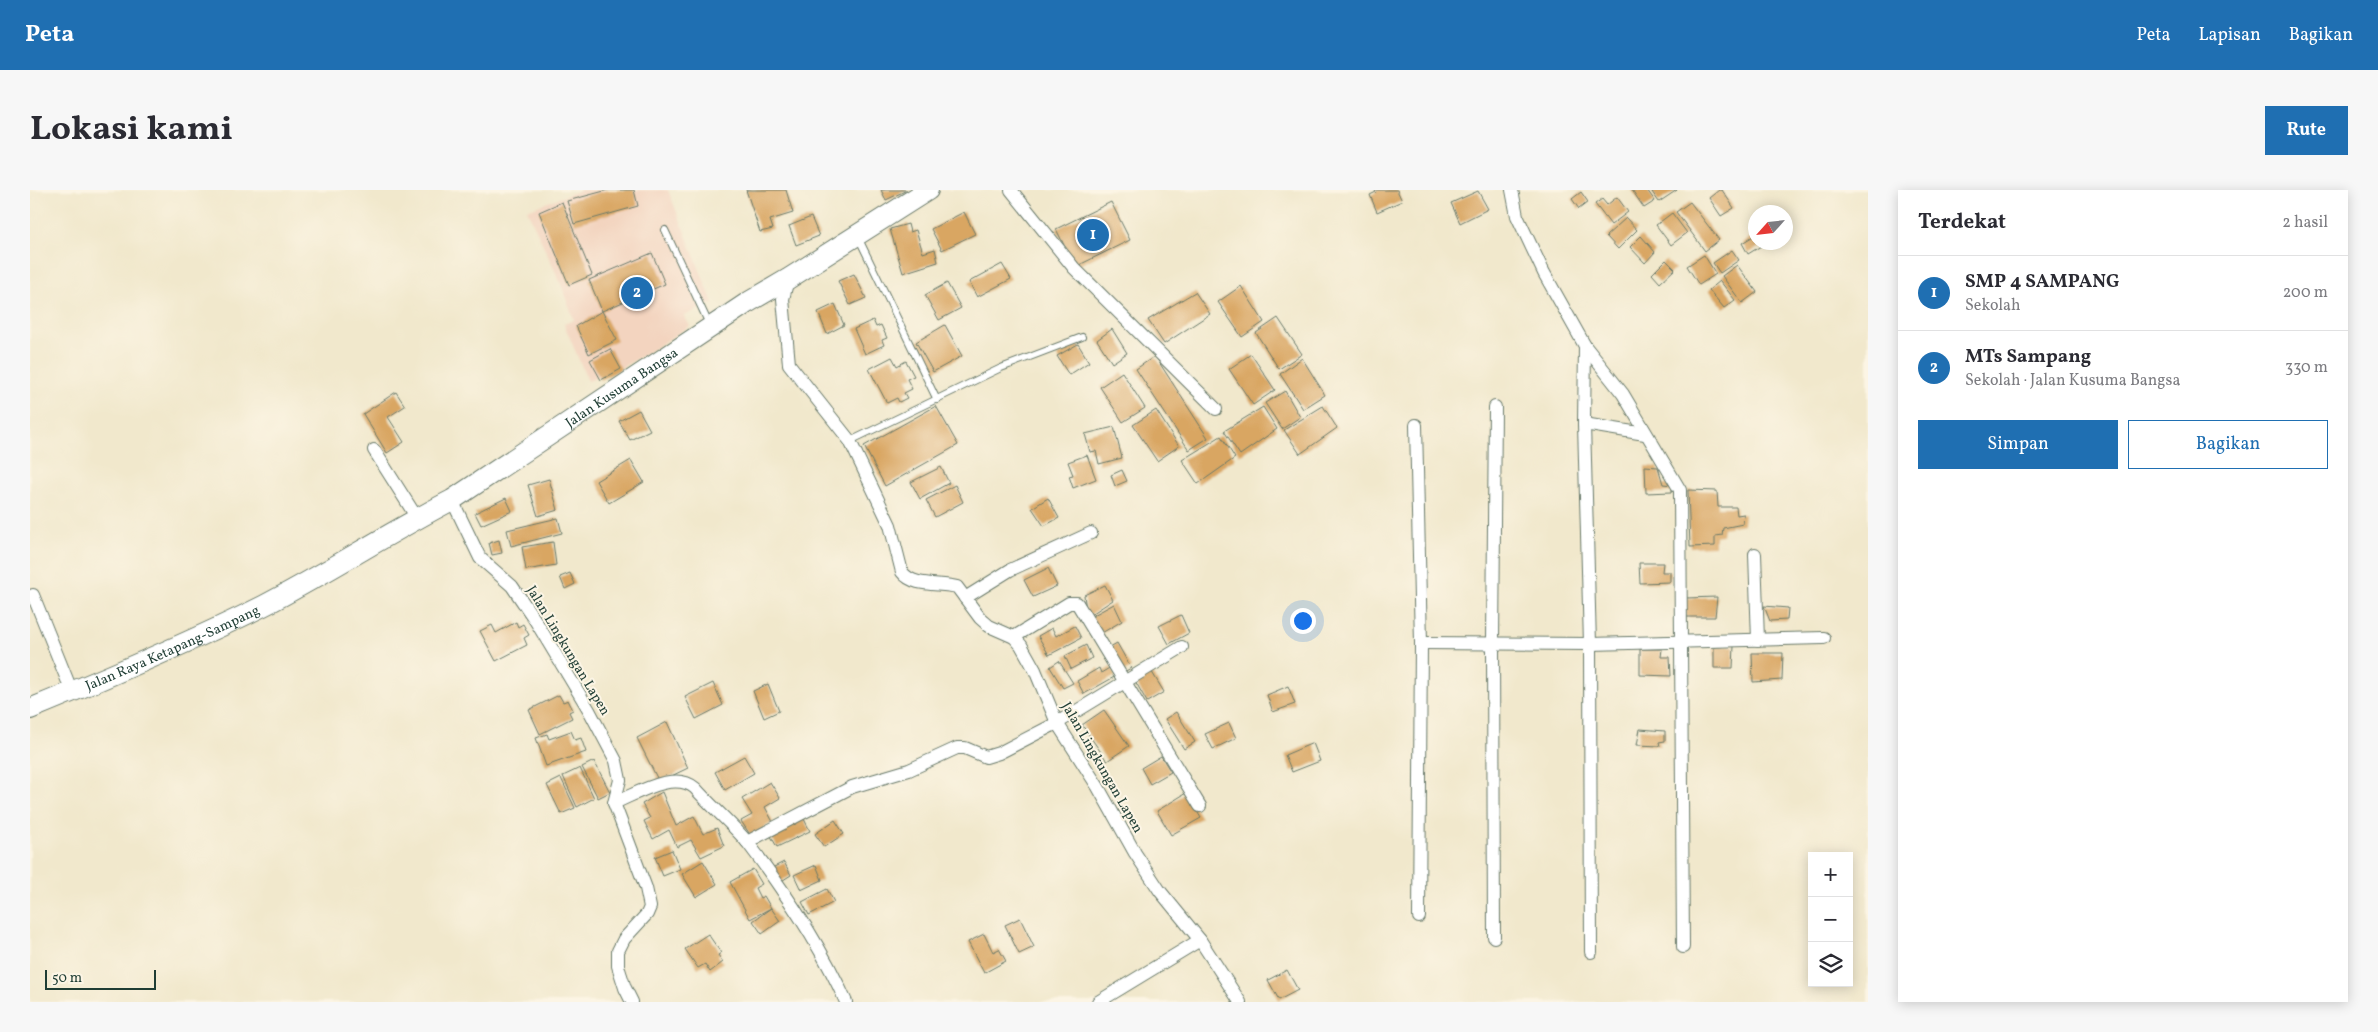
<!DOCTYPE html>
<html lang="id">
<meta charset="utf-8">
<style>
body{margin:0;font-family:Vollkorn,serif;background:#f7f7f7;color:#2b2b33}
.controls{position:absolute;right:15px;bottom:15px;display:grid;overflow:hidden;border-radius:0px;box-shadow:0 2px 12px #0003}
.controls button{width:45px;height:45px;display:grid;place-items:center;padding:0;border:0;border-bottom:1px solid #e1e1e2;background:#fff;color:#2b2b33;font:25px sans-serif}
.compass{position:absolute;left:1718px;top:15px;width:45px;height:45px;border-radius:50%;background:#fff;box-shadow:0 2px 12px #0003;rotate:243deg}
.scale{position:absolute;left:15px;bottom:12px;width:111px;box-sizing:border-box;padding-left:5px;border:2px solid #1f3d34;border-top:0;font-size:14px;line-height:18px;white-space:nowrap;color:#1f3d34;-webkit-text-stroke:4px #fcf5e5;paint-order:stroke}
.you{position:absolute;left:1272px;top:430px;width:18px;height:18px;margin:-12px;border:4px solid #fff;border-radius:50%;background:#1a73e8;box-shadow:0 0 0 8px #1a73e833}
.badge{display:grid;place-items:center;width:32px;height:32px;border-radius:50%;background:#1f6fb2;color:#fff;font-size:16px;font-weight:700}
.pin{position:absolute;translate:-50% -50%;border:2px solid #fff;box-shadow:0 1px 5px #0006}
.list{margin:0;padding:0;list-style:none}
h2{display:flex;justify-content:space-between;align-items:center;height:65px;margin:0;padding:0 20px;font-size:21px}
h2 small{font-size:16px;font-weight:400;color:#7c7c81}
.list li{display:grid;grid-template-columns:32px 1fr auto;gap:15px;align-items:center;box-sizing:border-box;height:75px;padding:0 20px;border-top:1px solid #e1e1e2}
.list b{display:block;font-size:19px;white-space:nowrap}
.list p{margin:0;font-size:16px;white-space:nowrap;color:#7c7c81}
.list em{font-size:16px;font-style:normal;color:#7c7c81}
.actions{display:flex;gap:10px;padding:15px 20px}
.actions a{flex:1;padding:11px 0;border:1px solid #1f6fb2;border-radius:0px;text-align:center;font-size:18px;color:#1f6fb2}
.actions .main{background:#1f6fb2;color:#fff}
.icon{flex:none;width:28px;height:28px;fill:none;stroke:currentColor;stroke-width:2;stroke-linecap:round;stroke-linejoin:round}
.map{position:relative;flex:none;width:1838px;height:812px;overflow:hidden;border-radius:0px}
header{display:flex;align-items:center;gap:30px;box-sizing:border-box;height:70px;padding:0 25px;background:#1f6fb2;color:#fff}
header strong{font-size:24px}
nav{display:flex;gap:28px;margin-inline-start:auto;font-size:18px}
.intro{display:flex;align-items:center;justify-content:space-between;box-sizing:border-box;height:120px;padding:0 30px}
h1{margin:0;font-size:35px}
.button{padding:12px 22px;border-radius:0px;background:#1f6fb2;color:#fff;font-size:18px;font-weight:700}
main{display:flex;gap:30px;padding:0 30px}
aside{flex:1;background:#fff;border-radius:0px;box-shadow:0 2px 12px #0003}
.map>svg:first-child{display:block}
</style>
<header>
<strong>Peta</strong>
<nav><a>Peta</a><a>Lapisan</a><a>Bagikan</a></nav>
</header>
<div class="intro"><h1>Lokasi kami</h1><a class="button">Rute</a></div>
<main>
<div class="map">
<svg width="1838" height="812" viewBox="0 0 1838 812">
<rect width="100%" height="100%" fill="#fcf5e5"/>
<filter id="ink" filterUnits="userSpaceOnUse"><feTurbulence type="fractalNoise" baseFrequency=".02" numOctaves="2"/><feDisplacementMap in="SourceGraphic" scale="10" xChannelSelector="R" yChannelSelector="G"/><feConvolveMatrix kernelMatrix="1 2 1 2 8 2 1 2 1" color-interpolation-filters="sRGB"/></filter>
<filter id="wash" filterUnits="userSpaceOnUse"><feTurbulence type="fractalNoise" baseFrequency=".0096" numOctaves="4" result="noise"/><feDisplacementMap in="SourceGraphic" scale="20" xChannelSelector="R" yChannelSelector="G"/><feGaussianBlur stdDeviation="1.12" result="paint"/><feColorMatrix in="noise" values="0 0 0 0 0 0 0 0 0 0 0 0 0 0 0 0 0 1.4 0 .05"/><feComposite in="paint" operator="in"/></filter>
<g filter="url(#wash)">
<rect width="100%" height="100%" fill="#f1e8cc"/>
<path fill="#f3d4bf" d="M 551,0 L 638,0 L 683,113 L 654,126 L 660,136 L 612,166 L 587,180 L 558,191 L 534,134 L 544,130 L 531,94 L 497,20 Z"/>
<g id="blocks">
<g fill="#d9a662">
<path d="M 578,0 L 604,0 L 608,16 L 544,34 L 537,11 Z"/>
<path d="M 716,0 L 756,0 L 763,23 L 740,30 L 743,39 L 730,42 Z"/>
<path d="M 851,0 L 877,0 L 856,10 Z"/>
<path d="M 1345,0 L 1367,0 L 1372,11 L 1347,22 L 1340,5 L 1346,2 Z"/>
<path d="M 1602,0 L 1617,0 L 1625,11 L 1614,18 Z"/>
<path d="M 1625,0 L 1647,0 L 1629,12 L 1622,2 Z"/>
<path d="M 1689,0 L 1692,0 L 1704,18 L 1691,26 L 1679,8 Z"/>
<path d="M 1448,1 L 1458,19 L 1430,33 L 1421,13 Z"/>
<path d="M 1551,2 L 1558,12 L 1549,19 L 1542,9 Z"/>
<path d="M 1587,7 L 1598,22 L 1581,35 L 1565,14 L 1572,9 L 1577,15 Z"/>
<path d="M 532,12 L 562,85 L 539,95 L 509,22 Z"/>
<path d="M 1081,12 L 1100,50 L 1045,77 L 1026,39 Z"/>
<path d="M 1660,12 L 1689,50 L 1675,61 L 1646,22 Z"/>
<path d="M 934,22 L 945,44 L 912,60 L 901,39 Z"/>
<path d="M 1642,23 L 1657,43 L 1641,55 L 1626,35 Z"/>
<path d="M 781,27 L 789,46 L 766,55 L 759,36 Z"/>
<path d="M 1596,28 L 1607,40 L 1588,59 L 1576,46 Z"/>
<path d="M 878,34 L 880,42 L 886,40 L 893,63 L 905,59 L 908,72 L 873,83 L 860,39 Z"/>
<path d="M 1725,45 L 1726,52 L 1729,52 L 1731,56 L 1718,64 L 1712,53 Z"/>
<path d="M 1611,46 L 1625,62 L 1615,73 L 1600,57 Z"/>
<path d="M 1702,60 L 1709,70 L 1690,83 L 1683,73 Z"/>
<path d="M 622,63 L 635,94 L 572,121 L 587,150 L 559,164 L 546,136 L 572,121 L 559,90 Z"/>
<path d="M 1674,65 L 1686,84 L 1669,95 L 1657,76 Z"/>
<path d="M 1636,70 L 1645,79 L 1630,93 L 1622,84 Z"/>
<path d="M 972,74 L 981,89 L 947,107 L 939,92 Z"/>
<path d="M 1707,75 L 1727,102 L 1712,113 L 1692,86 Z"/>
<path d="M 824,84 L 836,108 L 820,115 L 808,91 Z"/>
<path d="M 1690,91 L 1705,110 L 1694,118 L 1679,100 Z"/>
<path d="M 917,93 L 931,118 L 909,130 L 895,105 Z"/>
<path d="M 1211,96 L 1234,132 L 1212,147 L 1188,112 Z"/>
<path d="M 1165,102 L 1180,124 L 1134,154 L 1118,130 Z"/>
<path d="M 805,114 L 814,135 L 797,144 L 788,122 Z"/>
<path d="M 1248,128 L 1272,164 L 1249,179 L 1226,143 Z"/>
<path d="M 843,130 L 846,137 L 851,135 L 857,148 L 852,150 L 854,155 L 835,164 L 824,139 Z"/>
<path d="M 915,135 L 932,166 L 903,182 L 886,152 Z"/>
<path d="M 1082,139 L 1097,163 L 1082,173 L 1067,150 Z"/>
<path d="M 1048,154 L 1059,172 L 1039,185 L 1027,166 Z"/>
<path d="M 580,159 L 591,179 L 571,190 L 560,170 Z"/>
<path d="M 1221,164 L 1245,200 L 1223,215 L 1199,179 Z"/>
<path d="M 1125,166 L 1178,248 L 1159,260 L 1106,179 Z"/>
<path d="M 862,167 L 867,176 L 876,171 L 884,186 L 877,189 L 882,199 L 874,203 L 877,208 L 869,212 L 867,208 L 857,213 L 839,179 Z"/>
<path d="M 1272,168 L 1295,205 L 1273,219 L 1250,184 Z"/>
<path d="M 1092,182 L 1115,218 L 1093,232 L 1070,197 Z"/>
<path d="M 1255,201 L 1270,227 L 1252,239 L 1235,213 Z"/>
<path d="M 366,202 L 375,216 L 358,227 L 374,252 L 357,263 L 333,224 Z"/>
<path d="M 906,216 L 928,255 L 855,296 L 834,256 Z"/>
<path d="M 1293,216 L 1307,238 L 1270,264 L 1254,240 Z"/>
<path d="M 1233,217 L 1247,239 L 1210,265 L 1194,241 Z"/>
<path d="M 609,220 L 620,240 L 600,250 L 589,231 Z"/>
<path d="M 1126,220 L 1149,256 L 1127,271 L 1103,235 Z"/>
<path d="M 1084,237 L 1092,268 L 1069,274 L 1066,261 L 1060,262 L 1055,244 Z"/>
<path d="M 1191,246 L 1205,268 L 1168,294 L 1152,270 Z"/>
<path d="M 1057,265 L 1066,289 L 1043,298 L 1039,286 L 1043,285 L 1038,272 Z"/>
<path d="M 601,270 L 614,292 L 579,313 L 566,291 Z"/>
<path d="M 1615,276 L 1628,277 L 1633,294 L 1642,295 L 1642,302 L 1616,303 Z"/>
<path d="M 911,277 L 919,293 L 890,309 L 881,292 Z"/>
<path d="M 1092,280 L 1097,291 L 1085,296 L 1081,285 Z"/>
<path d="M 519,289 L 528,320 L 508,326 L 498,295 Z"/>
<path d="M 925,295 L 933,312 L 905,327 L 896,310 Z"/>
<path d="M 1658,300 L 1687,301 L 1688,317 L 1706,317 L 1707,325 L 1714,324 L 1713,334 L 1693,338 L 1692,345 L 1685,346 L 1685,356 L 1660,357 Z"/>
<path d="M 476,308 L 482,321 L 451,335 L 445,323 Z"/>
<path d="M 1018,308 L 1029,328 L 1014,336 L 1002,318 Z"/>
<path d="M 528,328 L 532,343 L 481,356 L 477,340 Z"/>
<path d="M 469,350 L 472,363 L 462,365 L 459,353 Z"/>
<path d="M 523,352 L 526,375 L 496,380 L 492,357 Z"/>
<path d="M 1609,373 L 1633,373 L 1632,382 L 1640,382 L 1640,392 L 1610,393 Z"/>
<path d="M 1018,378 L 1027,396 L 1003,407 L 994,390 Z"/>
<path d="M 540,383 L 545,394 L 535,399 L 530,387 Z"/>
<path d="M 1075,395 L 1083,410 L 1057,427 L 1054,405 Z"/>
<path d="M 1687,407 L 1685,427 L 1656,427 L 1656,408 Z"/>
<path d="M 1084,414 L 1092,431 L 1070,444 L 1060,427 Z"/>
<path d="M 1734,416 L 1758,418 L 1757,430 L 1740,431 Z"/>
<path d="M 1151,425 L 1159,443 L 1139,454 L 1129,436 Z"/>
<path d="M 486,432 L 488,437 L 493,434 L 499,445 L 494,448 L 497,455 L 466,471 L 450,441 L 462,435 L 466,443 Z"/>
<path d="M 1045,436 L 1051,448 L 1019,465 L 1008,446 L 1022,438 L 1026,446 Z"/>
<path d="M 1087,453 L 1101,478 L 1094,482 L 1080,457 Z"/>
<path d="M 1056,455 L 1062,468 L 1041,479 L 1035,466 Z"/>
<path d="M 1704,456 L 1703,478 L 1684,478 L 1684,457 Z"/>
<path d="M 1610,459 L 1632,459 L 1631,467 L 1640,467 L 1641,486 L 1610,485 Z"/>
<path d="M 1722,463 L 1753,463 L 1752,490 L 1723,492 Z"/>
<path d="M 1029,471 L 1043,493 L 1033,498 L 1020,477 Z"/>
<path d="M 1081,477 L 1086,486 L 1054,504 L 1047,491 L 1069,478 L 1071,483 Z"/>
<path d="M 1120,479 L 1134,502 L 1117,512 L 1104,489 Z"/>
<path d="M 683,493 L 693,515 L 666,529 L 655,507 Z"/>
<path d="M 738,494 L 749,521 L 734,528 L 723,501 Z"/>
<path d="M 1258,496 L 1265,514 L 1243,522 L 1237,505 Z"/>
<path d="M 529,505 L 533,512 L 538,510 L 543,520 L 539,522 L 542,528 L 510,544 L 499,520 Z"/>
<path d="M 1074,520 L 1099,556 L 1077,571 L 1052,535 Z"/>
<path d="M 1146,522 L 1165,552 L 1154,559 L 1135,529 Z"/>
<path d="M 637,532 L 658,578 L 629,592 L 607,548 Z"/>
<path d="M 1199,533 L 1206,548 L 1183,559 L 1175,544 Z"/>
<path d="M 1610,539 L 1635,541 L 1635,551 L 1629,552 L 1630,556 L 1607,555 Z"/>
<path d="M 541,541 L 545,550 L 551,548 L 556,562 L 516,576 L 506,548 L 517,544 L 519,549 Z"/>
<path d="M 1283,553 L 1290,571 L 1262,582 L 1255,565 Z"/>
<path d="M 714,566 L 724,583 L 695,600 L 685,582 Z"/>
<path d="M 1131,566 L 1141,582 L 1120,594 L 1111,578 Z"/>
<path d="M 564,571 L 580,602 L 568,608 L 552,577 Z"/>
<path d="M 550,578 L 564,608 L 547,617 L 533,586 Z"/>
<path d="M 531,588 L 545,618 L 531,624 L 517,595 Z"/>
<path d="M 740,592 L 750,608 L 735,617 L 743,632 L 721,646 L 711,631 L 722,625 L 712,609 Z"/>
<path d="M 632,602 L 646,636 L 664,626 L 673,644 L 687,638 L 694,656 L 671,667 L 661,650 L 647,657 L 639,640 L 623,649 L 614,631 L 620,628 L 612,614 Z"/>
<path d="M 1156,603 L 1171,628 L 1141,645 L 1127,621 Z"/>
<path d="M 773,627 L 780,641 L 747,657 L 738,641 Z"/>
<path d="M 805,630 L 814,644 L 794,657 L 785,644 Z"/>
<path d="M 642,660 L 650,679 L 633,686 L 625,667 Z"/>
<path d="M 673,671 L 687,694 L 666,707 L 652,684 Z"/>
<path d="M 754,672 L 761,685 L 750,692 L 742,678 Z"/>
<path d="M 786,675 L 792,690 L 771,700 L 764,685 Z"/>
<path d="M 723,679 L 732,694 L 725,698 L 730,708 L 734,706 L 741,718 L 720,729 L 700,692 Z"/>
<path d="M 797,699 L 804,712 L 779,725 L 772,712 Z"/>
<path d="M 741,718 L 750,731 L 732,744 L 723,731 Z"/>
<path d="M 990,728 L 1004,757 L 989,764 L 975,735 Z"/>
<path d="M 678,744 L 691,763 L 688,765 L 693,772 L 680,782 L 675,774 L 668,778 L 655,759 Z"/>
<path d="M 954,744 L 963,762 L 969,759 L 976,771 L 954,783 L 938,752 Z"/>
<path d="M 1257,780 L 1268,800 L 1249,810 L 1238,790 Z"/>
</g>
</g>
</g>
<g filter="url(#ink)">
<use href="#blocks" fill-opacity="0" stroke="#687969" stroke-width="1"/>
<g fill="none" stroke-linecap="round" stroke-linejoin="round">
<defs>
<g id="service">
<path d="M 635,40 L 679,134"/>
<path d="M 828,47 L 907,210"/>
<path d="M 820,251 L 971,178 L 1052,147"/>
</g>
<g id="minor">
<path d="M 981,0 L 1044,78 L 1186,219"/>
<path d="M 1482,0 L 1487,26 L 1514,83 L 1555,156 L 1593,204 L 1650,300 L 1653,757"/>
<path d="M 758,89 L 753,109 L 759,174 L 820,251 L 860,335 L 872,382 C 884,398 910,392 927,397 L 950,428 L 959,436 L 984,447 L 991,455 L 1005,480 L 1027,533 L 1068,597 L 1105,663 L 1130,701 L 1170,750 L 1068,812"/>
<path d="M 1555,156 L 1554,234 L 1560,454 L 1561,762"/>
<path d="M 1554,234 L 1615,244"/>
<path d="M 1386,235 L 1391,453 L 1389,727"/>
<path d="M 344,260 L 387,328"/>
<path d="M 422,310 L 450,368 L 482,396 L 505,430 L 559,520 L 586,571 L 590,590 L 584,613 L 616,698 L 620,717 L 617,724 L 594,749 L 588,761 L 588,776 L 595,798 L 602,812"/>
<path d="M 1725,364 L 1728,450"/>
<path d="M 3,405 L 42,502"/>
<path d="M 935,408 L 980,380 L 1061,343"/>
<path d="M 984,447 L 1039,413 L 1047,413 L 1170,616"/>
<path d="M 1391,453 L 1560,454 L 1794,448"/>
<path d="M 584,613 C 606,604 644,580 665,598 C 682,617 702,634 718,653 C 756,703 791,755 816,812"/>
<path d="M 717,652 L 822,597 L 879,580 L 927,558 L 935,558 L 956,567 L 969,563 L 1027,533 L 1152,457"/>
<path d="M 1464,747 L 1463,453 L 1465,217"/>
<path d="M 1170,750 L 1210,812"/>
</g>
<g id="primary">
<path id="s1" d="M 0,519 C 78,487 157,454 233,416 C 297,383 358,343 422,310 L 717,113 L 758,89 L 898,0"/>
</g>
</defs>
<use href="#service" stroke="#687969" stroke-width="8"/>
<use href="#minor" stroke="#687969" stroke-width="14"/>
<use href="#primary" stroke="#687969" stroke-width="22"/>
<use href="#service" stroke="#fff" stroke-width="6"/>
<use href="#minor" stroke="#fff" stroke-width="12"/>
<use href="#primary" stroke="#fff" stroke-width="20"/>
</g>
</g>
<g text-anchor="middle" stroke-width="4" stroke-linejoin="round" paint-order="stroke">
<g font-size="14" fill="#1f3d34" stroke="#fcf5e5">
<text dy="5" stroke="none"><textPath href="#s1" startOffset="675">Jalan Kusuma Bangsa</textPath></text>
<text dy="5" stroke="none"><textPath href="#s1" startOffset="155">Jalan Raya Ketapang-Sampang</textPath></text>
<text transform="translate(539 460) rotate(59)" y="5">Jalan Lingkungan Lapen</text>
<text transform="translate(1073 577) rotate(60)" y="5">Jalan Lingkungan Lapen</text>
</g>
</g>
</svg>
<div class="controls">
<button>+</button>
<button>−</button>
<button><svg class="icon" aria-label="layers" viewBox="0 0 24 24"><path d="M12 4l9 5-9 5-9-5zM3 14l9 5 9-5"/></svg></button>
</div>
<svg class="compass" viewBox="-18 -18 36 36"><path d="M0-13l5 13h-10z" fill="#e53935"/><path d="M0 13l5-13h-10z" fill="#7c7c81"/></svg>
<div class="scale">50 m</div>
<div class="you"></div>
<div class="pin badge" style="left:1063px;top:45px">1</div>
<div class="pin badge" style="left:607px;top:103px">2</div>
</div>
<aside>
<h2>Terdekat<small>2 hasil</small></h2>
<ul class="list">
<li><span class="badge">1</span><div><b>SMP 4 SAMPANG</b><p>Sekolah</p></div><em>200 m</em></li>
<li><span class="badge">2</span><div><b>MTs Sampang</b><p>Sekolah · Jalan Kusuma Bangsa</p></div><em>330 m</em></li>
</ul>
<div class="actions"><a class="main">Simpan</a><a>Bagikan</a></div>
</aside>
</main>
